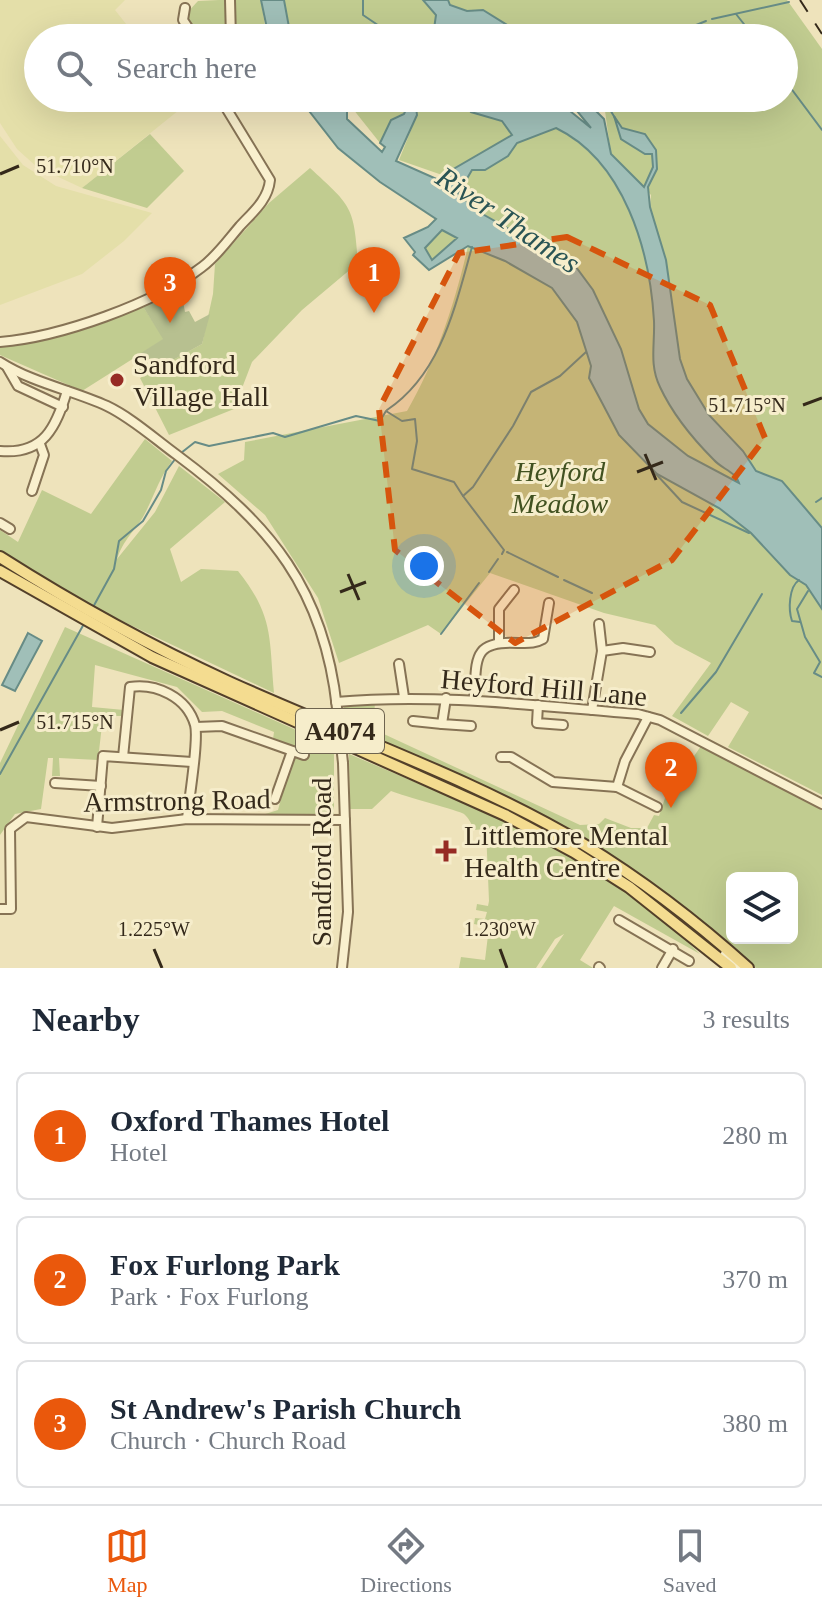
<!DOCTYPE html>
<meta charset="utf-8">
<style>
body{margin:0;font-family:"Times New Roman",serif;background:#f2f2f3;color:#1f2937}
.controls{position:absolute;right:24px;bottom:24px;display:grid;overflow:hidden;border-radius:12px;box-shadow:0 8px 32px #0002}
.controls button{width:72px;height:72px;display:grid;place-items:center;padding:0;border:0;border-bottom:2px solid #e0e1e3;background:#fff;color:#1f2937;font:40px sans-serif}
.you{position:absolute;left:424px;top:566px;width:28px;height:28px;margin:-20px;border:6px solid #fff;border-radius:50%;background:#1a73e8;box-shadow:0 0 0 12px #1a73e833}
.badge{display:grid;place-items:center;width:52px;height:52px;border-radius:50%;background:#ea580c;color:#fff;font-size:26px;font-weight:700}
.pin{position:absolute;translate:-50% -66px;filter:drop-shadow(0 2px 4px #0008)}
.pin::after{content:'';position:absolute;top:42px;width:28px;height:24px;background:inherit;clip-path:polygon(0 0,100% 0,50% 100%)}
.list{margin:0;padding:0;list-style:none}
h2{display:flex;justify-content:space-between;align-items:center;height:104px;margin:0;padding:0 32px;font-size:34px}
h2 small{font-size:26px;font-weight:400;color:#747a83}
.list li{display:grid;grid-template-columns:52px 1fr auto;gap:24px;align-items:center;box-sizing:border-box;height:128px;margin:0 16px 16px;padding:0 16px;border:2px solid #e0e1e3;border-radius:12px}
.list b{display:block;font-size:30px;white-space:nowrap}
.list p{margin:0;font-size:26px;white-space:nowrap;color:#747a83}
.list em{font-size:26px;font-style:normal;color:#747a83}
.icon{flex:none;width:44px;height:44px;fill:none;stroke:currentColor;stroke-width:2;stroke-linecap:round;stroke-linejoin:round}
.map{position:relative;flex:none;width:822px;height:968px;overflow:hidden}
.search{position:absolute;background:#fff;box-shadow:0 8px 32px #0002;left:24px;right:24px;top:24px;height:88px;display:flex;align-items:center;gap:20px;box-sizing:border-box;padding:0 28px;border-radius:44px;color:#747a83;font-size:30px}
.sheet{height:536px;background:#fff}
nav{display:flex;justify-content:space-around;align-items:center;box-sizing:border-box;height:112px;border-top:2px solid #e0e1e3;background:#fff;font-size:22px;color:#747a83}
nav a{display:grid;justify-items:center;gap:4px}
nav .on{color:#ea580c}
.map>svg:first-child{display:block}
</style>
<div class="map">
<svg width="822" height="968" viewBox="0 0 822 968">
<rect width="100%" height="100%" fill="#eee3bb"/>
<g fill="#e4dfa9">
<path d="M 0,0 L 125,0 L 115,10 L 137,38 L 38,38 L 38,98 L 186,98 L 189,102 L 82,188 L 37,167 L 17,149 L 0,123 Z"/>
<path d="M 0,136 L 23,165 L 56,186 L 152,213 L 124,241 L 82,274 L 0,305 Z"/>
</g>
<g fill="#c1cc90" fill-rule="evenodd">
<path d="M 219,0 L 228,0 L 228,38 L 197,38 L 185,15 L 198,1 Z"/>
<path d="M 234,0 L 261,0 L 267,38 L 235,38 Z"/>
<path d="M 284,0 L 423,0 L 436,15 L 433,35 L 440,38 L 291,38 Z"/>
<path d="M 448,0 L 787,0 L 822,49 L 822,528 L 782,481 L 756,471 L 743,451 L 709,415 L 687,379 L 680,359 L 666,260 L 650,207 L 651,195 L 611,154 L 605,111 L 587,98 L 784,98 L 784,38 L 528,38 L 483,10 L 467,11 L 450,5 Z"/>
<path d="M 327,98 L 403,98 L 408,105 L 404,115 L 391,120 L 380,143 L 353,109 L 341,111 Z"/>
<path d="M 415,98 L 459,98 L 471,112 L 502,121 L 512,135 L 445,176 L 399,160 L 417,115 Z"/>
<path d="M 556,128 C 624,164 650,249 654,321 C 655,344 650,365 660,387 C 672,415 693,438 714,460 C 722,469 735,472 740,483 L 688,456 L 648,424 L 639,409 L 621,349 L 593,290 L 570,262 L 479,212 L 458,194 L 472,170 C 507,165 496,155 520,142 C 531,136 544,132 556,128 Z"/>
<path d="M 150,134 L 184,171 L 147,208 L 82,188 Z"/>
<path d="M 310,168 C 351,206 354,205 358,263 L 302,310 L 252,362 L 234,409 L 169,435 L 140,378 L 202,344 L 213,294 L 215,264 L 269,203 Z"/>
<path d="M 442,230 L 457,238 L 432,260 L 425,248 Z"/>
<path d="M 468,246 L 505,261 L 552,288 L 577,322 L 591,367 L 589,378 L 619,435 L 657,474 L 719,508 L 751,533 L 790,575 L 806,585 L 822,609 L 822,795 L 728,747 L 749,712 L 731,702 L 708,736 L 672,716 L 711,663 L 675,644 L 655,625 L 604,613 L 490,573 L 441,634 L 428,625 L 339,663 L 318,598 L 265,515 L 218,474 L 244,460 L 245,442 L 407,411 C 436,361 455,303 468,246 Z"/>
<path d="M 142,305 L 164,339 L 82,391 L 0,355 L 0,347 L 74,332 Z"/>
<path d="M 145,439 L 172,461 C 159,478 154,497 143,517 C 133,533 124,539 117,559 L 155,512 L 179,466 L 225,502 L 170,549 L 181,582 L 201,569 L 238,571 C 274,616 269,638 274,693 L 86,604 L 0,552 L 0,530 L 18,542 L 42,490 L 91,514 Z"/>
<path d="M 65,627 L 334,747 L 334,814 L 259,816 L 278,810 L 295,748 L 273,739 L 274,732 L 222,711 L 202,712 L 177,687 L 95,665 L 92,707 L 124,710 L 124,716 L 103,716 L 98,760 L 59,758 L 60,776 L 52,776 L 53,758 L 48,758 L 41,809 L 15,814 L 0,835 L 0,763 Z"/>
<path d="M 375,703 L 373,729 L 580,825 L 599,824 L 605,818 L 631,828 L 647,828 L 654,815 L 659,816 L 665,798 L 701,746 L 822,810 L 822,968 L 756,968 C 695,915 633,866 563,826 C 494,787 418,759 345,728 L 344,706 ZM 732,878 L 792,878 L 792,938 L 732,938 Z"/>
<path d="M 349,754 L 516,825 L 586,864 L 651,907 L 700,954 L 614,906 L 580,960 L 593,968 L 541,968 L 564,934 L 555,939 L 536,968 L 459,968 L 461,957 L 485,960 L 489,927 L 474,924 L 475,918 L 485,919 L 487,912 L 476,910 L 477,904 L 488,906 L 489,901 L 486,829 L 474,830 C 472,825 469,818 464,814 C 460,811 403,796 391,791 L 372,809 L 350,809 Z"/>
</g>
<path fill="#b7c090" d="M 180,285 L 185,312 L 189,311 L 195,322 L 210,314 L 202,344 L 144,376 L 133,358 L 163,339 L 142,305 Z"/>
<g fill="#a0bfb8" stroke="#678c86" stroke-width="2" fill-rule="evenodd">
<path d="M 261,0 L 284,0 L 291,38 L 269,38 Z"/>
<path d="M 423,0 L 448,0 L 450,5 L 467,11 L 483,10 L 528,38 L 440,38 L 433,36 L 436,15 Z"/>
<path d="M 299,98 L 327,98 L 341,110 L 347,110 L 347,119 L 382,152 L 385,147 L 380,143 L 391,120 L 404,114 L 408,105 L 403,98 L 415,98 L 417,115 L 396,161 L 441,181 L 450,171 L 512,135 L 502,121 L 471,112 L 459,98 L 554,98 L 591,128 L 577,111 L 585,100 L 604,119 L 611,154 L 644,187 L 653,167 L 652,154 L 645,154 L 621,139 L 614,116 L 622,128 L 645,134 L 656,150 L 657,169 L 648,187 L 650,207 L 666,260 L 680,359 L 687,379 L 709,415 L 743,451 L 756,471 L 782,481 L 822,528 L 822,609 L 806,585 L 790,575 L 751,533 L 719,508 L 657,474 L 619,435 L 589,378 L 591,366 L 577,322 L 552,288 L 505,261 L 468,246 L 429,270 L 413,255 L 415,252 L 404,238 L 428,227 L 436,219 L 380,182 L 338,148 ZM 556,128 C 624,161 650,250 654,321 C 655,344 649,365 660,387 C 673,415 692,438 714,460 C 722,469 736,472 739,483 L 688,456 L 648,424 L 639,409 L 621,349 L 593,290 L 576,267 L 479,212 L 458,194 L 472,170 L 485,170 L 508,156 L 517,143 ZM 442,230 L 457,238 L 432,260 L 425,248 Z"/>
<path d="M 28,633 L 42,641 L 15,691 L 2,685 Z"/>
</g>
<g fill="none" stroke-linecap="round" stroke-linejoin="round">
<g stroke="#678c86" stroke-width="2">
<path d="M 363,0 L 363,15 L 397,38"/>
<path d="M 736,14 L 755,38"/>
<path d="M 712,19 L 789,2"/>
<path d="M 664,38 L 706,21"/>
<path d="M 784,79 L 822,130"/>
<path d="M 603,98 L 615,118"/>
<path d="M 387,410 C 441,374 455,307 472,247"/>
<path d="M 181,453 L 195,442 L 209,446 L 273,433 L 285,437 L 356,416 L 380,421 L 386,411 L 402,421 L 415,419 L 417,441 L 412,469 L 454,482 L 463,496 L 473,487 L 513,426 L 531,392 L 560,376 L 586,352"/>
<path d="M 656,474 L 682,502 L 749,533"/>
<path d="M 463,496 L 504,550 L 502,554"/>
<path d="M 816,502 L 822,498"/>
<path d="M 507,552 L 558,577"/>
<path d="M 489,572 L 498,559"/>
<path d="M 564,580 L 592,593"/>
<path d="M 799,580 C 789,587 788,609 792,621 L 800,622"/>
<path d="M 808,591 L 797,609 L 805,637 L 820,662 L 814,673 L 822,677"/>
<path d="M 92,609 L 114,569 L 119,541 L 143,521 L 161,490 L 166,471 L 176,458"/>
<path d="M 441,634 L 479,583"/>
<path d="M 681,713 L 716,672 L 762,594"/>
<path d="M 0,774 L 85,622"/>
</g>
<defs>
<g id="minor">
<path d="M 230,0 L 231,38"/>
<path d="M 185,8 L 183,20 L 195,38"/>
<path d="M 0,342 C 60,337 154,304 202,267 C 217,256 228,240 240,226 C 253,212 268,200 270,180 L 220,98"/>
<path d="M 0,362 C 33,383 72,390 107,406 C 132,418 155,439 177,455 C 271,525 324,589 337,708"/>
<path d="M 7,367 L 18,386 L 63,407"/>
<path d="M 0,451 C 44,455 56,427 67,391"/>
<path d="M 32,491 L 44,455 L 40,444"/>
<path d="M 0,523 L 10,529"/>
<path d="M 599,624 L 602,651"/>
<path d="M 499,641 L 499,609 L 514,590"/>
<path d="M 399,664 L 404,697"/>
<path d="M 446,698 L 442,724 L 471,726"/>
<path d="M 474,699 C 477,660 471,640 518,643 C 528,643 534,644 543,639 L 549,603"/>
<path d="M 336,702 C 438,693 537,706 638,714 L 660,720 L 822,804"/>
<path d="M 538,705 L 537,723 L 563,725"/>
<path d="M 592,710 L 602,651 L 623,648 L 650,652"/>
<path d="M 413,721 L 442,724"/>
<path d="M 196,727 L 222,726 L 304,755"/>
<path d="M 123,757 L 130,687 C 156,683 187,697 195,725 C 199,740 189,799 187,819"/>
<path d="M 501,757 L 511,757 L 553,782 L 617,787 L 625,761 L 648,717"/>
<path d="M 55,783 L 101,786"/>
<path d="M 617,787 L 657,807"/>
<path d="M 275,799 L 292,751"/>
<path d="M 97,827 L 103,756 L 192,762"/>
<path d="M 0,909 L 11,909 L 10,829 L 26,817 L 112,828 L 187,819 L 345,820"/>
<path d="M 619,920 L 689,961"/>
<path d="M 725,954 L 740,968"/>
<path d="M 599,967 L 600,968"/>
<path d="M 342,968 L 348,912 L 343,763"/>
<path d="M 662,968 L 673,949"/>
</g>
<g id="major">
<path d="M 0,557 C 74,604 150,646 229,682 C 346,735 472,778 583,844 C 642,880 697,922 748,968"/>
<path d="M 0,571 L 152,657 L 505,815 L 574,852 L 629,887 L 731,968"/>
</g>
</defs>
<use href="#minor" stroke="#867355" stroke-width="12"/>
<use href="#major" stroke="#53402a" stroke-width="14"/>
<use href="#minor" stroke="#f9f0ce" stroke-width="8"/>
<use href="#major" stroke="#f4dc90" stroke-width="10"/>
<path stroke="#34291a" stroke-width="2" stroke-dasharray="14 14" stroke-linecap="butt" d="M 800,0 L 822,34"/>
<defs>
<path id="minor-bridge" d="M 337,708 L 343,763"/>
</defs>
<use href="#minor-bridge" stroke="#867355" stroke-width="12" stroke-linecap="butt"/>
<use href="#minor-bridge" stroke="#f9f0ce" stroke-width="8"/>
</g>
<path fill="#d6540d" fill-opacity="0.2" stroke="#d6540d" stroke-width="6" stroke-dasharray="16 10" stroke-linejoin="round" d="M 567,237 L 710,305 L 765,438 L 672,560 L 515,643 L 395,550 L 379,409 L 459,253 Z"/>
<path fill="none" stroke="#34291a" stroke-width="3" d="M 0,174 L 19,166M 803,405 L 822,398M 645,454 L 656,480M 637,472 L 663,462M 348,574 L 359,600M 340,592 L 366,582M 0,730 L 19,722M 154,949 L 162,968M 500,949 L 507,968"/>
<g fill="#962b24" stroke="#f6edcb" stroke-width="3">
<circle cx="117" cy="380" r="8"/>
<path d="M442 839h8v8h8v8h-8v8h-8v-8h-8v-8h8z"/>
</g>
<g text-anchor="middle" stroke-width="6" stroke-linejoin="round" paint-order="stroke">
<rect fill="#f6edcb" stroke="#6e644f" stroke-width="2" x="296" y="709" width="88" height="44" rx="6"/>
<g font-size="26" font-weight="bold" fill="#34291a">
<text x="340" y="740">A4074</text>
</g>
<g font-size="28" fill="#34291a" stroke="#f6edcb" text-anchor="start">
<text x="133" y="374">Sandford<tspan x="133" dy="32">Village Hall</tspan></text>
<text x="464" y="845">Littlemore Mental<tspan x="464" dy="32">Health Centre</tspan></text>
</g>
<g font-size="28" font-style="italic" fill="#415120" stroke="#f6edcb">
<text x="560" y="481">Heyford<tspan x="560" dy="32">Meadow</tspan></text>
</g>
<g font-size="28" fill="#34291a" stroke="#f6edcb">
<text transform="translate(544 687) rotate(5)" y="10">Heyford Hill Lane</text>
<text transform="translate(177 800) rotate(-1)" y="10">Armstrong Road</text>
<text transform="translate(321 862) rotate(-90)" y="10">Sandford Road</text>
</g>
<g font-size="30" font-style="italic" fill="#295455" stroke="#f6edcb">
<text transform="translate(508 220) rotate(34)" y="10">River Thames</text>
</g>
</g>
<g font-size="20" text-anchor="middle" fill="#34291a" stroke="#f6edcb" stroke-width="6" stroke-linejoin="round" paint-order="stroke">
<text x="75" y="173">51.710°N</text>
<text x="747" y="412">51.715°N</text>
<text x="75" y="729">51.715°N</text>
<text x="154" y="936">1.225°W</text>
<text x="500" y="936">1.230°W</text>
</g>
</svg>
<div class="controls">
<button><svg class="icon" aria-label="layers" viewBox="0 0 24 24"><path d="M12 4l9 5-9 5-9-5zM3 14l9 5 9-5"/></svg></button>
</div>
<div class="you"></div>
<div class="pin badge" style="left:374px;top:313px">1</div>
<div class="pin badge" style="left:671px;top:808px">2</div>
<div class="pin badge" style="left:170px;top:323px">3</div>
<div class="search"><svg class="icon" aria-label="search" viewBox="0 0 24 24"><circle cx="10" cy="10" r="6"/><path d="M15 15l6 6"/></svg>Search here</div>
</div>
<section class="sheet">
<h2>Nearby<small>3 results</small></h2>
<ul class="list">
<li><span class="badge">1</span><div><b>Oxford Thames Hotel</b><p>Hotel</p></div><em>280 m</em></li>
<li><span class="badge">2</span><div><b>Fox Furlong Park</b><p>Park · Fox Furlong</p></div><em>370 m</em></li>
<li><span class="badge">3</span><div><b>St Andrew's Parish Church</b><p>Church · Church Road</p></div><em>380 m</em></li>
</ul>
</section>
<nav>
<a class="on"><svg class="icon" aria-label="map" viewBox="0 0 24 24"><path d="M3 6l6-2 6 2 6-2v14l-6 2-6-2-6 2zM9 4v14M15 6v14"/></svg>Map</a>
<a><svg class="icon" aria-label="directions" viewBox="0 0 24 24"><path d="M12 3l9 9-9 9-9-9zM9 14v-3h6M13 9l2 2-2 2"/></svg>Directions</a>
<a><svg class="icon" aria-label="saved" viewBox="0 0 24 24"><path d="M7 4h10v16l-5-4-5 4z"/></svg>Saved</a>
</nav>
